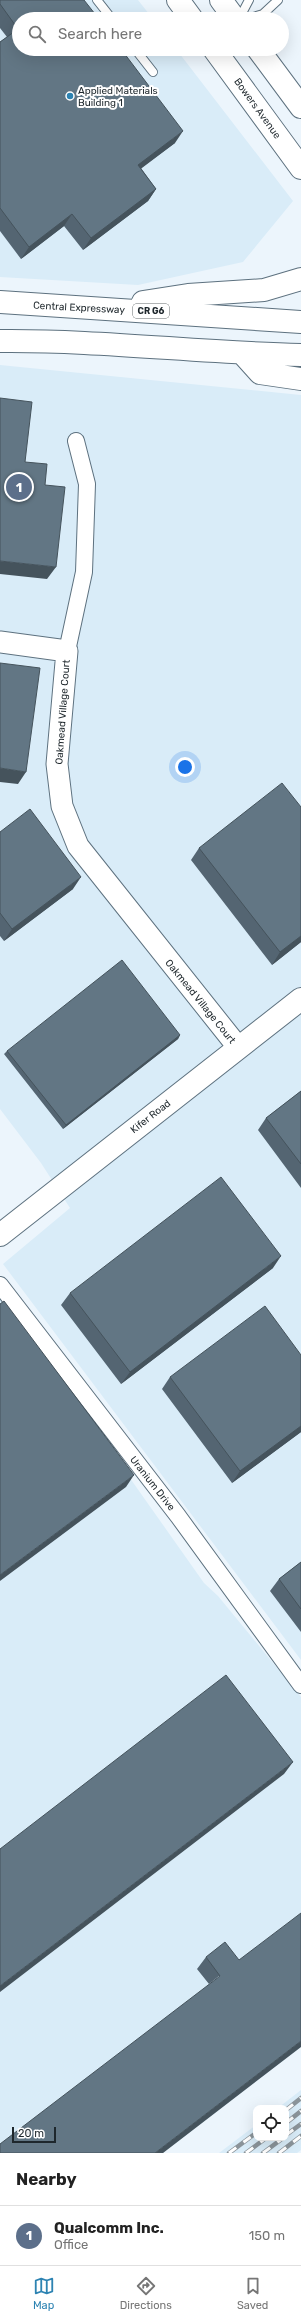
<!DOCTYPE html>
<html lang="en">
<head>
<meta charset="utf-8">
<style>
	body { margin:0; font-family:Rubik,sans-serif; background:#f2f2f2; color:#222 }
	.controls { position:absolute; right:12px; bottom:12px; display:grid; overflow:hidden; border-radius:8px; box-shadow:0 4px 16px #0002 }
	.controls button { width:36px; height:36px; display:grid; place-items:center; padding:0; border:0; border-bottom:1px solid #e0e0e0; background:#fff; color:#222; font:20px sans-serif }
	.scale { position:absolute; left:12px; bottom:10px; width:44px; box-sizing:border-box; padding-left:4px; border:2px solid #1e272c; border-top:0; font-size:11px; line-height:14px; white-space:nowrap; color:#1e272c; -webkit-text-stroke:3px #fff; paint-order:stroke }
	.you { position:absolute; left:185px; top:767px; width:14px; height:14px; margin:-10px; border:3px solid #fff; border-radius:50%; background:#1a73e8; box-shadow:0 0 0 6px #1a73e833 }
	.badge { display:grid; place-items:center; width:26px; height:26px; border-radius:50%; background:#2d83b2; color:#fff; font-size:13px; font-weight:700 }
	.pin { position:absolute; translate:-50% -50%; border:2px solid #fff; box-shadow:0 1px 4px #0006 }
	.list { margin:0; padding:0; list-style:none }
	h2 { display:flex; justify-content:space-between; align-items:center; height:52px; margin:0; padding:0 16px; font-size:17px }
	h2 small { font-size:13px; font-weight:400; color:#767676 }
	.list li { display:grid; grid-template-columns:26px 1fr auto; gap:12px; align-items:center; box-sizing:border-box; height:60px; padding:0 16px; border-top:1px solid #e0e0e0 }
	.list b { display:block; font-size:15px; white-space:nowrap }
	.list p { margin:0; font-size:13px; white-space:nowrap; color:#767676 }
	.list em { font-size:13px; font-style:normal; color:#767676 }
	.icon { flex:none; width:22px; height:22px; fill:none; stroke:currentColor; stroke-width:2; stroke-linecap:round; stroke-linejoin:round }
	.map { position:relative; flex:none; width:301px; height:2153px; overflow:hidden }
	.search { position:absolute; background:#fff; box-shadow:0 4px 16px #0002; left:12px; right:12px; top:12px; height:44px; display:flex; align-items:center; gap:10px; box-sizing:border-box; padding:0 14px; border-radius:22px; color:#767676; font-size:15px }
	.sheet { height:112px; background:#fff }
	nav { display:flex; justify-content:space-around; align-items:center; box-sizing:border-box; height:56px; border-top:1px solid #e0e0e0; background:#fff; font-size:11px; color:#767676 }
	nav a { display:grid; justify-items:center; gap:2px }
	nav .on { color:#2d83b2 }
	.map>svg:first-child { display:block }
	.built { fill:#d9ecf8 }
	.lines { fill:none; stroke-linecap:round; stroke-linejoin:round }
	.service-casing { stroke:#5d717f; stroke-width:10 }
	.minor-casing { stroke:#5d717f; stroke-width:18 }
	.tertiary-casing { stroke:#5d717f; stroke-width:23 }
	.secondary-casing { stroke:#5d717f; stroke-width:24 }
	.primary-casing { stroke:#5d717f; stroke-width:24 }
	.trunk-casing { stroke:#5d717f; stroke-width:24 }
	.service { stroke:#fff; stroke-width:8 }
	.minor { stroke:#fff; stroke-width:16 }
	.tertiary { stroke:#fff; stroke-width:21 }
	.secondary { stroke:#fff; stroke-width:22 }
	.primary { stroke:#fff; stroke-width:22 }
	.trunk { stroke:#fff; stroke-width:22 }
	.rail-casing { stroke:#8b949a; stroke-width:4.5 }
	.rail { stroke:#fff; stroke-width:3; stroke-dasharray:9; stroke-linecap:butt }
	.wall { fill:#546572 }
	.shaded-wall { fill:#45535c }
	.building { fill:#627684; stroke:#45535c }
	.poi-dot { fill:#2d83b2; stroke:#fff; stroke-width:1.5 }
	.labels { text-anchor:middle; stroke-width:4; stroke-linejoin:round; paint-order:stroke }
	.shield { fill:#fff; stroke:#62686b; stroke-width:1 }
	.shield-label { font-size:9px; font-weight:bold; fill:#1e272c }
	.poi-label { font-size:10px; fill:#1e272c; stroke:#fff; text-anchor:start }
	.street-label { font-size:10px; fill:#1e272c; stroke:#fff }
</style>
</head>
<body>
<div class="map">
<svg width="301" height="2153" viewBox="0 0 301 2153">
	<rect width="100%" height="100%" fill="#ecf5fc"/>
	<path class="built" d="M0 0H138L153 19H19V49H176L293 201 243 262 138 285 0 277Z
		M0 365 301 395V1660L3 1264 70 1208 41 1163 0 1109Z
		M0 1294 204 1583 218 1596 301 1697V2047L163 2153H0Z
		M301 2090V2150L297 2153H219L256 2125V2138H286V2108H278Z"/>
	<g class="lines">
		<defs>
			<path id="service" d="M97 0 112 19
				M239 19 249 0
				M247 19 263 14 278 0
				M135 49 153 72"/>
			<path id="minor" d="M67 651 84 572 87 484 76 441
				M0 1285 178 1516 301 1685"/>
			<path id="tertiary" d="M0 642 67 651 57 764 62 806 78 846 238 1047"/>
			<path id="secondary" d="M0 1235 301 999"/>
			<path id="primary" d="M178 0 192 19
				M221 0 235 19
				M214 49 301 168
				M258 49 301 107"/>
			<path id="trunk" d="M0 302 301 322
				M143 302 188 295 264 290 301 279
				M0 341C101 340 200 353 301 355
				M242 353 260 373 301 379"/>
		</defs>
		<use href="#service" class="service-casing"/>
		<use href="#minor" class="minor-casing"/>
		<use href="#tertiary" class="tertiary-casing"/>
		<use href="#secondary" class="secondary-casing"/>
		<use href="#primary" class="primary-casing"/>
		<use href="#trunk" class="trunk-casing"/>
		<use href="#service" class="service"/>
		<use href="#minor" class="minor"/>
		<use href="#tertiary" class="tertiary"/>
		<use href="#secondary" class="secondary"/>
		<use href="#primary" class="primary"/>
		<use href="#trunk" class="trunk"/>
		<defs>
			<path id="rail" d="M286 2110 301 2098
				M286 2123 301 2111
				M286 2135 301 2124
				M229 2153 256 2133
				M246 2153 266 2138
				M263 2153 283 2138
				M279 2153 301 2136"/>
		</defs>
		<use href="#rail" class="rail-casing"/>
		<use href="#rail" class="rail"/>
	</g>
	<path class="wall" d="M0 0 175 143 141 168 156 189 148 201 83 250 64 226 21 259 0 231V42L7 37 0 28Z
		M301 807V942L272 965 191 860 199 848Z
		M0 832 73 889 4 941 0 936Z
		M180 1035 178 1039 63 1129 4 1054 7 1051Z
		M301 1091V1188L258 1130 266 1118Z
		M273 1268 121 1384 61 1305 70 1293Z
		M301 1355V1432L232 1483 162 1389 170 1377Z
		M301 1562V1632L270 1591 279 1579Z
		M206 1957 239 1960 209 1984 197 1969Z"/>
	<path class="shaded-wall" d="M183 131 175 143 130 177 138 165Z
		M156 189 148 201 83 250 91 238Z
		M72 214 64 226 21 259 29 247Z
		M0 561 56 567 47 579 0 574Z
		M0 768 26 772 18 784 0 782Z
		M81 877 73 889 4 941 12 929Z
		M301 936V942L272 965 280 952Z
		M180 1035 178 1039 63 1129 66 1125Z
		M281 1256 273 1268 121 1384 130 1372Z
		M301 1426V1432L232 1483 240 1471Z
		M134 1475 126 1487 0 1581V1575Z
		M293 1762 284 1774 0 1992V1986Z
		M301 2041V2047L163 2153H155Z"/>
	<path class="building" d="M0 0H84L99 19H19V49H121L183 131 138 165 156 189 91 238 72 214 29 247 0 208V42L18 29 0 4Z
		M0 398 32 402 25 462 47 464 45 485 65 487 56 567 0 561Z
		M0 663 40 668 26 772 0 768Z
		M282 783 301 807V936L280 952 199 848Z
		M30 809 81 877 12 929 0 913V832Z
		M122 960 180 1035 66 1125 7 1051Z
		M301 1091V1164L266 1118Z
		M221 1177 281 1256 130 1372 70 1293Z
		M4 1301 134 1475 0 1575V1304Z
		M265 1306 301 1355V1426L240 1471 170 1377Z
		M301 1562V1609L279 1579Z
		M226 1675 293 1762 0 1986V1849Z
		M301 1913V2041L155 2153H0V2144L220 1976 206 1957 225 1942 239 1960Z"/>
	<circle class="poi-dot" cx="70" cy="96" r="4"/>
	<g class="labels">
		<rect class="shield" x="133" y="304" width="36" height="14" rx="3"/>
		<g class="shield-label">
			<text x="151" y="314">CR G6</text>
		</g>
		<g class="poi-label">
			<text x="78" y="94">Applied Materials<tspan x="78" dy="12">Building 1</tspan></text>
		</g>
		<g class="street-label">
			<text transform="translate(258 108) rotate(54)" y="4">Bowers Avenue</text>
			<text transform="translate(79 307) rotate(3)" y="4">Central Expressway</text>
			<text transform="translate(62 712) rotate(-86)" y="4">Oakmead Village Court</text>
			<text transform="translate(201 1001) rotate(51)" y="4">Oakmead Village Court</text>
			<text transform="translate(150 1116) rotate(-38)" y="4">Kifer Road</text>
			<text transform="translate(153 1483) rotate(52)" y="4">Uranium Drive</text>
		</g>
	</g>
</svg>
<div class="controls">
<button><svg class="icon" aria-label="locate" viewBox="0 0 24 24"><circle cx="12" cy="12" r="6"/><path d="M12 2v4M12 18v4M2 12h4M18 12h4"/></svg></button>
</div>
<div class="scale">20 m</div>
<div class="you"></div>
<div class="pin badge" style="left:19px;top:487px;background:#5c6f8a">1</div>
<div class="search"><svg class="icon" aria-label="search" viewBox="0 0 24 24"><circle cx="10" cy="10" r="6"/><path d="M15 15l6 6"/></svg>Search here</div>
</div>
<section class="sheet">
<h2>Nearby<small></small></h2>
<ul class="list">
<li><span class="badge" style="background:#5c6f8a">1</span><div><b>Qualcomm Inc.</b><p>Office</p></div><em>150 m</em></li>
</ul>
</section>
<nav>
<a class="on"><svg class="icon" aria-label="map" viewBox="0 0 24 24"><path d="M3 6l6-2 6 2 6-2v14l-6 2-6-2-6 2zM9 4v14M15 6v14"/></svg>Map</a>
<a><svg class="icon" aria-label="directions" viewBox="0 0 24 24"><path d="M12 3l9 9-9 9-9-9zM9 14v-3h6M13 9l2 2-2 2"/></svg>Directions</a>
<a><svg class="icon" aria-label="saved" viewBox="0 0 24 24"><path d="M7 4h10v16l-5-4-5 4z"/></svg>Saved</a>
</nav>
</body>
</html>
